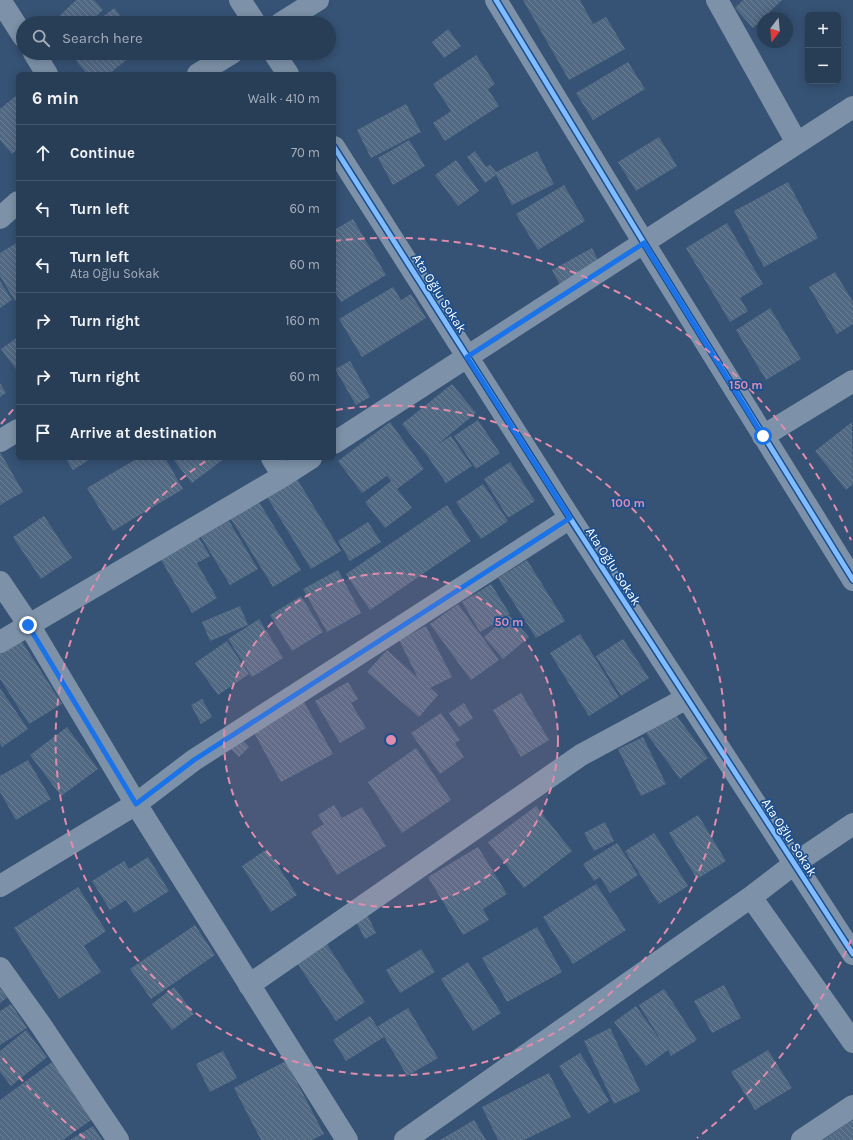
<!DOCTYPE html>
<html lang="en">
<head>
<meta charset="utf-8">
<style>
	body { margin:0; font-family:Karla,sans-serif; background:#30455d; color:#f1f3f6 }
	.controls { position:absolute; right:12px; top:12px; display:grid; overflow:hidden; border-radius:6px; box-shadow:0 2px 10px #0003 }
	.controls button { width:36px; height:36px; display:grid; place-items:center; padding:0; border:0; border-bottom:1px solid #44576d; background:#283e57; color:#f1f3f6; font:20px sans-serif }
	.compass { position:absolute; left:757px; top:12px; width:36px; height:36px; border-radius:50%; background:#283e57; box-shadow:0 2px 10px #0003; rotate:196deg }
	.stop { position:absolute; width:12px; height:12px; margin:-9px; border:3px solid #1a73e8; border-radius:50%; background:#fff }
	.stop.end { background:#1a73e8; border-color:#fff; box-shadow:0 1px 4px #0008 }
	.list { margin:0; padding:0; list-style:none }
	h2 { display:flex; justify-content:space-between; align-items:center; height:52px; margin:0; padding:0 16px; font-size:17px }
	h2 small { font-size:13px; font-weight:400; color:#a5aeba }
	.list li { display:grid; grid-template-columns:26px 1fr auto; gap:12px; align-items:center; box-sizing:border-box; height:56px; padding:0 16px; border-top:1px solid #44576d }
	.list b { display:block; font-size:15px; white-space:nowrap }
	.list p { margin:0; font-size:13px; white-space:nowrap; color:#a5aeba }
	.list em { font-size:13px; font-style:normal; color:#a5aeba }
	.icon { flex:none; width:22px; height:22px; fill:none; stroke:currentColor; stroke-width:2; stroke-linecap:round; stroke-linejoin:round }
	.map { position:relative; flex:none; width:853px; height:1140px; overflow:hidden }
	.search { position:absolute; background:#283e57; box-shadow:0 2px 10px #0003; left:16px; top:16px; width:320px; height:44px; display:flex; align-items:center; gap:10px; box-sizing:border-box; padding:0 14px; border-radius:22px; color:#a5aeba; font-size:15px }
	.panel { position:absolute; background:#283e57; box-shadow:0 2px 10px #0003; left:16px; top:72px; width:320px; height:388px; border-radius:6px }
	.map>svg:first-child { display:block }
	.building { fill:url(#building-back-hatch) }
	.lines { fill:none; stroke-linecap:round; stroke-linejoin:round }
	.minor { stroke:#7d92a8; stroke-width:22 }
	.cycleway-casing { stroke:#1b4f8f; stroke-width:8 }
	.cycleway { stroke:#80bcff; stroke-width:5 }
	.route { stroke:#1a73e8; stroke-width:5 }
	.ring { fill:none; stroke:#e08cad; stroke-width:2; stroke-dasharray:7 5 }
	.labels { text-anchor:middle; stroke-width:3.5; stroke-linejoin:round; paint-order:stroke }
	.street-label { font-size:13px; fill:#fff; stroke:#1b4f8f }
	.centre { fill:#e08cad; stroke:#1b4f8f; stroke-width:2 }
	.ring-label { font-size:12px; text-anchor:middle; font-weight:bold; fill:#e08cad; stroke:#1b4f8f; stroke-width:3.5; stroke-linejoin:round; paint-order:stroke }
</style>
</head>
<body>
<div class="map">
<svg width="853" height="1140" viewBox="0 0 853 1140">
	<defs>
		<pattern id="building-back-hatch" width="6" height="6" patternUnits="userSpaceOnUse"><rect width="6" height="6" fill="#526984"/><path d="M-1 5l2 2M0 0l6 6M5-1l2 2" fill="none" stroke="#6c8096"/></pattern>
	</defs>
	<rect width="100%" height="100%" fill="#365274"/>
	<path class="building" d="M76 0H94L103 10 89 23H52Z
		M523 0H580L593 24 606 17 625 49 569 80Z
		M743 0H782L753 28 735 8Z
		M114 8 127 23H95Z
		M448 29 461 46 444 58 432 42Z
		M70 53H135L109 74H87Z
		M476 55 495 84 488 89 499 106 445 141 433 123 451 111 433 84Z
		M628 62 645 89 593 120 576 93Z
		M18 94V149L12 154 0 140V109Z
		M406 104 421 132 371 158 357 130Z
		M659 137 677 166 636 191 618 162Z
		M409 140 425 166 393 185 378 158Z
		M475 151 486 167 490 165 496 172 537 151 554 184 512 205 496 175 485 183 467 157Z
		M456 160 479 191 458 206 435 175Z
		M788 182 818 238 764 267 734 211Z
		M564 185 585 221 538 250 516 214Z
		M353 219 386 275 341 302 334 290V230Z
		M727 223 763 284 740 298 748 311 730 322 686 248Z
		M18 242V299L15 301 0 276V253Z
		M592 248 600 264 560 285 552 270Z
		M835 272 853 302V324L837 334 809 287Z
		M0 281 12 300 0 308Z
		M393 287 401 300 411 294 426 318 362 357 339 319Z
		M770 308 801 359 766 380 736 330Z
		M18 337V372L1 349Z
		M350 361 370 397 356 405 335 369Z
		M0 383 6 393 0 397Z
		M452 384 476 413 438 444 451 436 472 466 446 483 426 454 402 424Z
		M478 420 500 453 476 469 454 436Z
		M390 422 424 469 397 489 412 508 385 528 365 502 391 481 387 476 362 493 338 461Z
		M852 422 853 484 846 490 815 451Z
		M0 452 23 492 0 505Z
		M65 458H92L73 470Z
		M138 458H165L183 489 113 531 87 488Z
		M172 458H225L192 483Z
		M510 462 535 501 508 518 484 479Z
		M297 479 341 551 311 569 267 497Z
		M483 484 508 521 481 539 456 502Z
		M259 502 301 570 273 587 231 519Z
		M447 505 471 541 370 610 346 574Z
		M44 516 72 558 41 579 13 537Z
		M229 521 258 569 230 585 201 537Z
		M368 522 381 542 350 561 338 541Z
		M199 538 210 556 197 563 217 598 192 613 161 560Z
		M527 560 565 621 536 638 498 578Z
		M338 570 361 613 327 632 303 589Z
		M491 584 510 614 480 632 462 602Z
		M301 596 323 632 292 651 270 615Z
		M458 604 499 660 471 680 430 624Z
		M240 606 248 625 210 641 202 622Z
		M509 615 529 637 503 659 484 637Z
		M259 619 283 658 252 677 228 639Z
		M426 626 452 677 430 688 438 695 419 717 367 672 387 650 418 678 399 640Z
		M580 634 619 697 589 716 550 653Z
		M623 639 649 678 621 696 596 656Z
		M21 640 62 704 29 724 0 679V653Z
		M227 641 249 674 218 695 195 663Z
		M348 682 358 699 351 703 366 728 340 743 315 701Z
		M0 688 28 729 2 747 0 743Z
		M521 693 549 740 521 757 493 710Z
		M202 699 212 717 201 724 191 705Z
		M303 700 333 754 281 782 252 729Z
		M464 703 473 718 459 727 449 713Z
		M674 712 708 758 680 779 646 733Z
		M441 713 460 740 455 743 464 757 440 774 411 733Z
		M67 727 98 769 61 796 30 755Z
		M237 735 249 747 239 757 227 745Z
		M643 737 666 784 641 796 618 749Z
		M416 748 451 800 402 833 368 782Z
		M28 760 51 799 16 820 0 792V776Z
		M334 805 342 818 362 807 386 846 337 875 311 832 324 824 318 815Z
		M536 806 572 851 524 888 488 842Z
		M698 815 726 861 697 879 669 833Z
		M605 822 614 841 594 851 584 833Z
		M654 833 688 886 659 904 625 851Z
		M617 843 638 875 610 893 600 877 594 881 583 864Z
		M478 847 507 894 483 909 489 920 463 935 428 877Z
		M267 849 297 895 271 912 242 866Z
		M148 857 169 891 134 913 126 900 110 910 92 881 124 861 129 869Z
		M596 884 626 930 573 964 543 917Z
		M78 887 106 931 84 946 101 972 59 999 14 928Z
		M367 914 376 933 365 939 355 920Z
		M195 925 215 955 151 999 130 969Z
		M537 927 562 972 507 1002 482 958Z
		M324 940 365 1002 336 1021 295 960Z
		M421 949 435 972 400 993 386 970Z
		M468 962 501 1013 473 1031 441 979Z
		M724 985 741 1018 712 1033 694 1001Z
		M174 987 194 1014 172 1030 152 1004Z
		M0 988 7 998 0 1003Z
		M664 989 697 1040 671 1056 668 1050 646 1066 614 1022 636 1006 663 1044 639 1005Z
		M11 1004 27 1028 0 1045V1011Z
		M408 1008 438 1058 407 1076 378 1026Z
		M370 1016 384 1037 346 1061 333 1040Z
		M610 1028 640 1091 614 1104 584 1041Z
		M26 1030 47 1057 11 1086 0 1072V1051Z
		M768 1050 792 1088 755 1110 731 1072Z
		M223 1051 237 1078 210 1092 196 1064Z
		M580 1053 609 1101 588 1114 559 1066Z
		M286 1061 324 1134 312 1140H261L234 1088Z
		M52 1062 94 1118 63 1140H0V1100Z
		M549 1073 571 1117 524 1140H498L482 1107Z
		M853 1119V1140H815L821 1136 823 1140Z
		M474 1120 486 1140H440Z
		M93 1126 102 1140H70Z"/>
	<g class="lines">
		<path class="minor" d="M0 0 23 36
			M240 0 255 23
			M496 0 644 243 853 580
			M717 0 797 143
			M281 23 318 0
			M34 53 47 74
			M274 53 288 74
			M198 74 232 53
			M334 147 570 518 853 954
			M0 218 18 202
			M763 436 853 381
			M0 441 18 430
			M334 443 853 107
			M272 458 283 476
			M0 582 29 625 136 804 347 1140
			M0 642 283 476 311 458
			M0 886 136 804 194 760 570 518
			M751 897 853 1042
			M0 968 40 1024 118 1140
			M249 985 581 755 687 698
			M405 1140 751 897 794 864 853 824
			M802 1140 853 1106"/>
		<defs>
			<path id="cycleway" d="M496 0 644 243 853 580
				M334 147 570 518 853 954"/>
		</defs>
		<use href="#cycleway" class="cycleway-casing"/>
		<use href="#cycleway" class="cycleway"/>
	</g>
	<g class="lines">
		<path class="route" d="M28 625 136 804 194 760 570 518 467 357 644 243 763 436"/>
	</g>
	<circle cx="391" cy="740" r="167" fill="#e08cad" fill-opacity=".12"/>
	<g class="ring">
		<circle cx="391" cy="740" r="167"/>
		<path d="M336 410A335 335 0 1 1 209 459"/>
		<path d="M851 940A502 502 0 0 1 697 1138M85 1138A502 502 0 0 1 1 1056M1 424A502 502 0 0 1 18 404M334 241A502 502 0 0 1 851 540"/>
	</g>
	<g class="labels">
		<g class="street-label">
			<text transform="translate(440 293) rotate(58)" y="5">Ata Oğlu Sokak</text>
			<text transform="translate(614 566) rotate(57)" y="5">Ata Oğlu Sokak</text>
			<text transform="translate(790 837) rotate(57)" y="5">Ata Oğlu Sokak</text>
		</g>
	</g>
	<circle cx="391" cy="740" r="6" class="centre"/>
	<g class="ring-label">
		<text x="746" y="389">150 m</text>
		<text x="628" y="507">100 m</text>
		<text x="509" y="626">50 m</text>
	</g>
</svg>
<div class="controls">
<button>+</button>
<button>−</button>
</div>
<svg class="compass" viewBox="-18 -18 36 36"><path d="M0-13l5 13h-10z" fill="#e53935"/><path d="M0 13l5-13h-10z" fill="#a5aeba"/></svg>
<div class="stop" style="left:763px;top:436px"></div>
<div class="stop end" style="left:28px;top:625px"></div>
<div class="search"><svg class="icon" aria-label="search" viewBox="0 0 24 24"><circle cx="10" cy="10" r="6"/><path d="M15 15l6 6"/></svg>Search here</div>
<section class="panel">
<h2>6 min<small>Walk · 410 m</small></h2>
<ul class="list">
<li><svg class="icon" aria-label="ahead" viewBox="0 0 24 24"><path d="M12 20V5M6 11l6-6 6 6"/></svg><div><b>Continue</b></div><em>70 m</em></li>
<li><svg class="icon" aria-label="left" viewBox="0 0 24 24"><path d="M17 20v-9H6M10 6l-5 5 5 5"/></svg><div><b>Turn left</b></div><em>60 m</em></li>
<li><svg class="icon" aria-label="left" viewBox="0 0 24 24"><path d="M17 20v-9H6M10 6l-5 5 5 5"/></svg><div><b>Turn left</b><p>Ata Oğlu Sokak</p></div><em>60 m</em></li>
<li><svg class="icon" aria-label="right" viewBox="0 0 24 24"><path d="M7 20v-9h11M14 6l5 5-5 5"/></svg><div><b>Turn right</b></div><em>160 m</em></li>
<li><svg class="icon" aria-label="right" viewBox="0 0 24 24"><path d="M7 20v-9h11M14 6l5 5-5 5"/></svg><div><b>Turn right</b></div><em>60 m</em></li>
<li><svg class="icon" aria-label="arrive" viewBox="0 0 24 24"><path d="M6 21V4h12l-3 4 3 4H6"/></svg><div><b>Arrive at destination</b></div></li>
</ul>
</section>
</div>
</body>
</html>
